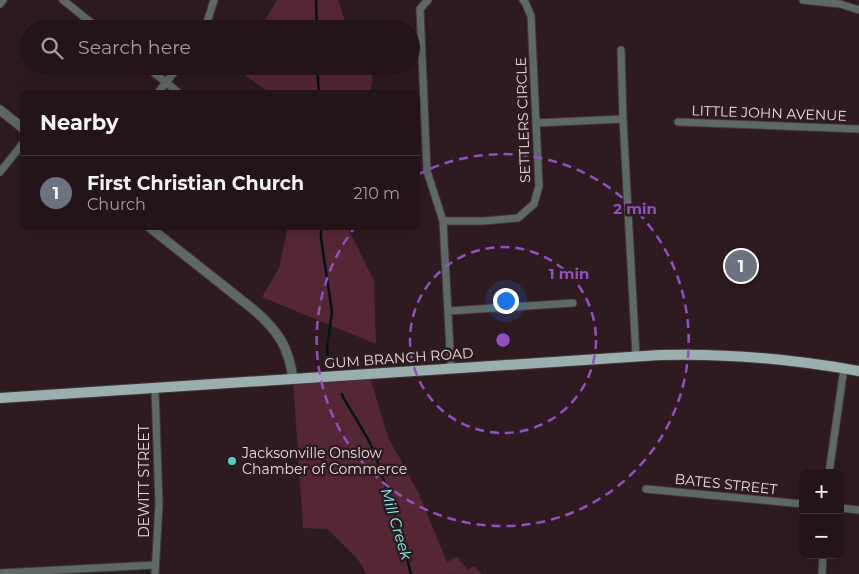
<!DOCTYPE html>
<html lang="en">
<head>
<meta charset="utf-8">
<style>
	body { margin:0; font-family:Montserrat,sans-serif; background:#2a1d21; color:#f1f3f6 }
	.controls { position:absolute; right:15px; bottom:15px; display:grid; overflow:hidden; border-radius:10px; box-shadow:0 5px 20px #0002 }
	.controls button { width:45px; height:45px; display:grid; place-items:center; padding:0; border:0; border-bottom:1px solid #3f3337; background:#221418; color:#f1f3f6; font:25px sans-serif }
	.you { position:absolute; left:505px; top:300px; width:18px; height:18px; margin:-12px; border:4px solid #fff; border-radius:50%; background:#1a73e8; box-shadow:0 0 0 8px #1a73e833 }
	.badge { display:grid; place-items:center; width:32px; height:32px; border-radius:50%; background:#b45309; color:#fff; font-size:16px; font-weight:700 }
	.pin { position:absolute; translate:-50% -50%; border:2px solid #fff; box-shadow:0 1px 5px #0006 }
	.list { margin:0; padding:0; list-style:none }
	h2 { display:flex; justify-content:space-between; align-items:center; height:65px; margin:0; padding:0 20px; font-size:21px }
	h2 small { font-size:16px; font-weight:400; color:#a29ea2 }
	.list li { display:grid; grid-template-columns:32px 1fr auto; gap:15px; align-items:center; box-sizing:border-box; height:75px; padding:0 20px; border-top:1px solid #3f3337 }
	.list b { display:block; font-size:19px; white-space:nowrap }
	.list p { margin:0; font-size:16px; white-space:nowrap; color:#a29ea2 }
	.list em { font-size:16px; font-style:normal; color:#a29ea2 }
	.icon { flex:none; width:28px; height:28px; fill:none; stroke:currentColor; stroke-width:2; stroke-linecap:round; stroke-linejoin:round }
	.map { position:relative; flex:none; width:859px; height:574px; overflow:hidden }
	.search { position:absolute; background:#221418; box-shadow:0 5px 20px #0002; left:20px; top:20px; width:400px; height:55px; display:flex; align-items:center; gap:12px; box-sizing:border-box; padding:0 18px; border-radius:28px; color:#a29ea2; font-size:19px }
	.panel { position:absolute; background:#221418; box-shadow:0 5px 20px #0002; left:20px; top:90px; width:400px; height:140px; border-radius:10px }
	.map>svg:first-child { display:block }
	.green { fill:#552734 }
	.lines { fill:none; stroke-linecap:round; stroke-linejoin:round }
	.stream { stroke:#001715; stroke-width:2.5 }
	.minor-casing { stroke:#48363a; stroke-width:9 }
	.tertiary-casing { stroke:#48363a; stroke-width:11 }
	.primary-casing { stroke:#48363a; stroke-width:12 }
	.minor { stroke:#5d6967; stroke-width:7 }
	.tertiary { stroke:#5d6967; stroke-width:9 }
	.primary { stroke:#99b0ae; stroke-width:10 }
	.ring { fill:none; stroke:#914fc5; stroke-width:2.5; stroke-dasharray:9 6 }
	.poi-dot { fill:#55cec4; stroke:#2e1b20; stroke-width:2 }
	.labels { text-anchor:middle; stroke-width:5; stroke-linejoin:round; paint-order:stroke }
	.street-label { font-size:14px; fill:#e8dadd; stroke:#2e1b20 }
	.poi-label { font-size:14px; fill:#e8dadd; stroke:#2e1b20; text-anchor:start }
	.water-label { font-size:15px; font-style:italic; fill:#73fcf1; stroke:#2e1b20 }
	.centre { fill:#914fc5; stroke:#2e1b20; stroke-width:2.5 }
	.ring-label { font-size:15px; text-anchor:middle; font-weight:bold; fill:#914fc5; stroke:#2e1b20; stroke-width:5; stroke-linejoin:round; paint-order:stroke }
</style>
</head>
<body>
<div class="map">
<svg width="859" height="574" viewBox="0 0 859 574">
	<rect width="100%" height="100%" fill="#2e1b20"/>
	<path class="green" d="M277 0H338L348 29H260Z
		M231 66H374L370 94H272Z
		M288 226H347L374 281 376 344 262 297 279 268Z
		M369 374 388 437 418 492 447 562 457 557 468 570 474 566 482 574H452L451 572V574H367L357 558 327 529 303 528 293 379Z"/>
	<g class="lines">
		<path class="stream" d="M316 0 317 29
			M317 66 319 94
			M321 226V238L332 312 327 347 328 358
			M342 394 343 397 368 439 376 457 394 511 411 574"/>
		<defs>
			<path id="minor" d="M63 0 99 29
				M428 0 420 9 427 171 443 221 451 368
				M803 0 840 4 859 10
				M0 4 3 0
				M205 29 214 0
				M621 50 623 119 636 356
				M146 66 180 94
				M157 94 179 66
				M678 122 859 129
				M536 123 623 119
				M0 172 24 142
				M443 221H483L518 218 534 204 539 186 531 16 525 2 523 0
				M448 311 573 303
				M829 473 844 368
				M646 489 803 504
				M840 508 859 510
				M0 573 155 565
				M155 574 159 504 155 389
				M822 574 823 555"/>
			<path id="tertiary" d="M0 110 24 129
				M148 226 254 310C278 331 289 347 293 379"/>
			<path id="primary" d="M0 398 660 355C728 353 792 359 859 371"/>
		</defs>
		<use href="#minor" class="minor-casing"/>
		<use href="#tertiary" class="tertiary-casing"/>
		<use href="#primary" class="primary-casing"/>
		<use href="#minor" class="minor"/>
		<use href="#tertiary" class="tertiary"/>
		<use href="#primary" class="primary"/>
	</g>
	<g class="ring">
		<circle cx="503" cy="340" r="93"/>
		<path d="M417 175A186 186 0 1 1 355 227"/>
	</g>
	<circle class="poi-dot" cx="232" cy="461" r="5"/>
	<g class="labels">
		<g class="street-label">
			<text transform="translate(769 113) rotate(2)" y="5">LITTLE JOHN AVENUE</text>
			<text transform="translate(523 120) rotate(-92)" y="5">SETTLERS CIRCLE</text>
			<text transform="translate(399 358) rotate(-4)" y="5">GUM BRANCH ROAD</text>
			<text transform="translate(144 481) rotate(-90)" y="5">DEWITT STREET</text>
			<text transform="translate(726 484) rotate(6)" y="5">BATES STREET</text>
		</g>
		<g class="poi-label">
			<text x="242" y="458">Jacksonville Onslow<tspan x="242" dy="16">Chamber of Commerce</tspan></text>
		</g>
		<g class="water-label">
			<text transform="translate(396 524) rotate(73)" y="5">Mill Creek</text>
		</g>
	</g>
	<circle cx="503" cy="340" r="8" class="centre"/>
	<g class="ring-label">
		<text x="635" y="214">2 min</text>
		<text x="569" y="279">1 min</text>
	</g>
</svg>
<div class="controls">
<button>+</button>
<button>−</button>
</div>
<div class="you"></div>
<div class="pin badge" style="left:741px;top:266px;background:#6b7280">1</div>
<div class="search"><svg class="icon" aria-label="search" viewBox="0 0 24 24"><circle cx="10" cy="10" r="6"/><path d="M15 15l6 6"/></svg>Search here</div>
<section class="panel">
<h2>Nearby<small></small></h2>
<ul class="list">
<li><span class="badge" style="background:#6b7280">1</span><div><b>First Christian Church</b><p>Church</p></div><em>210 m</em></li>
</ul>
</section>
</div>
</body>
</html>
